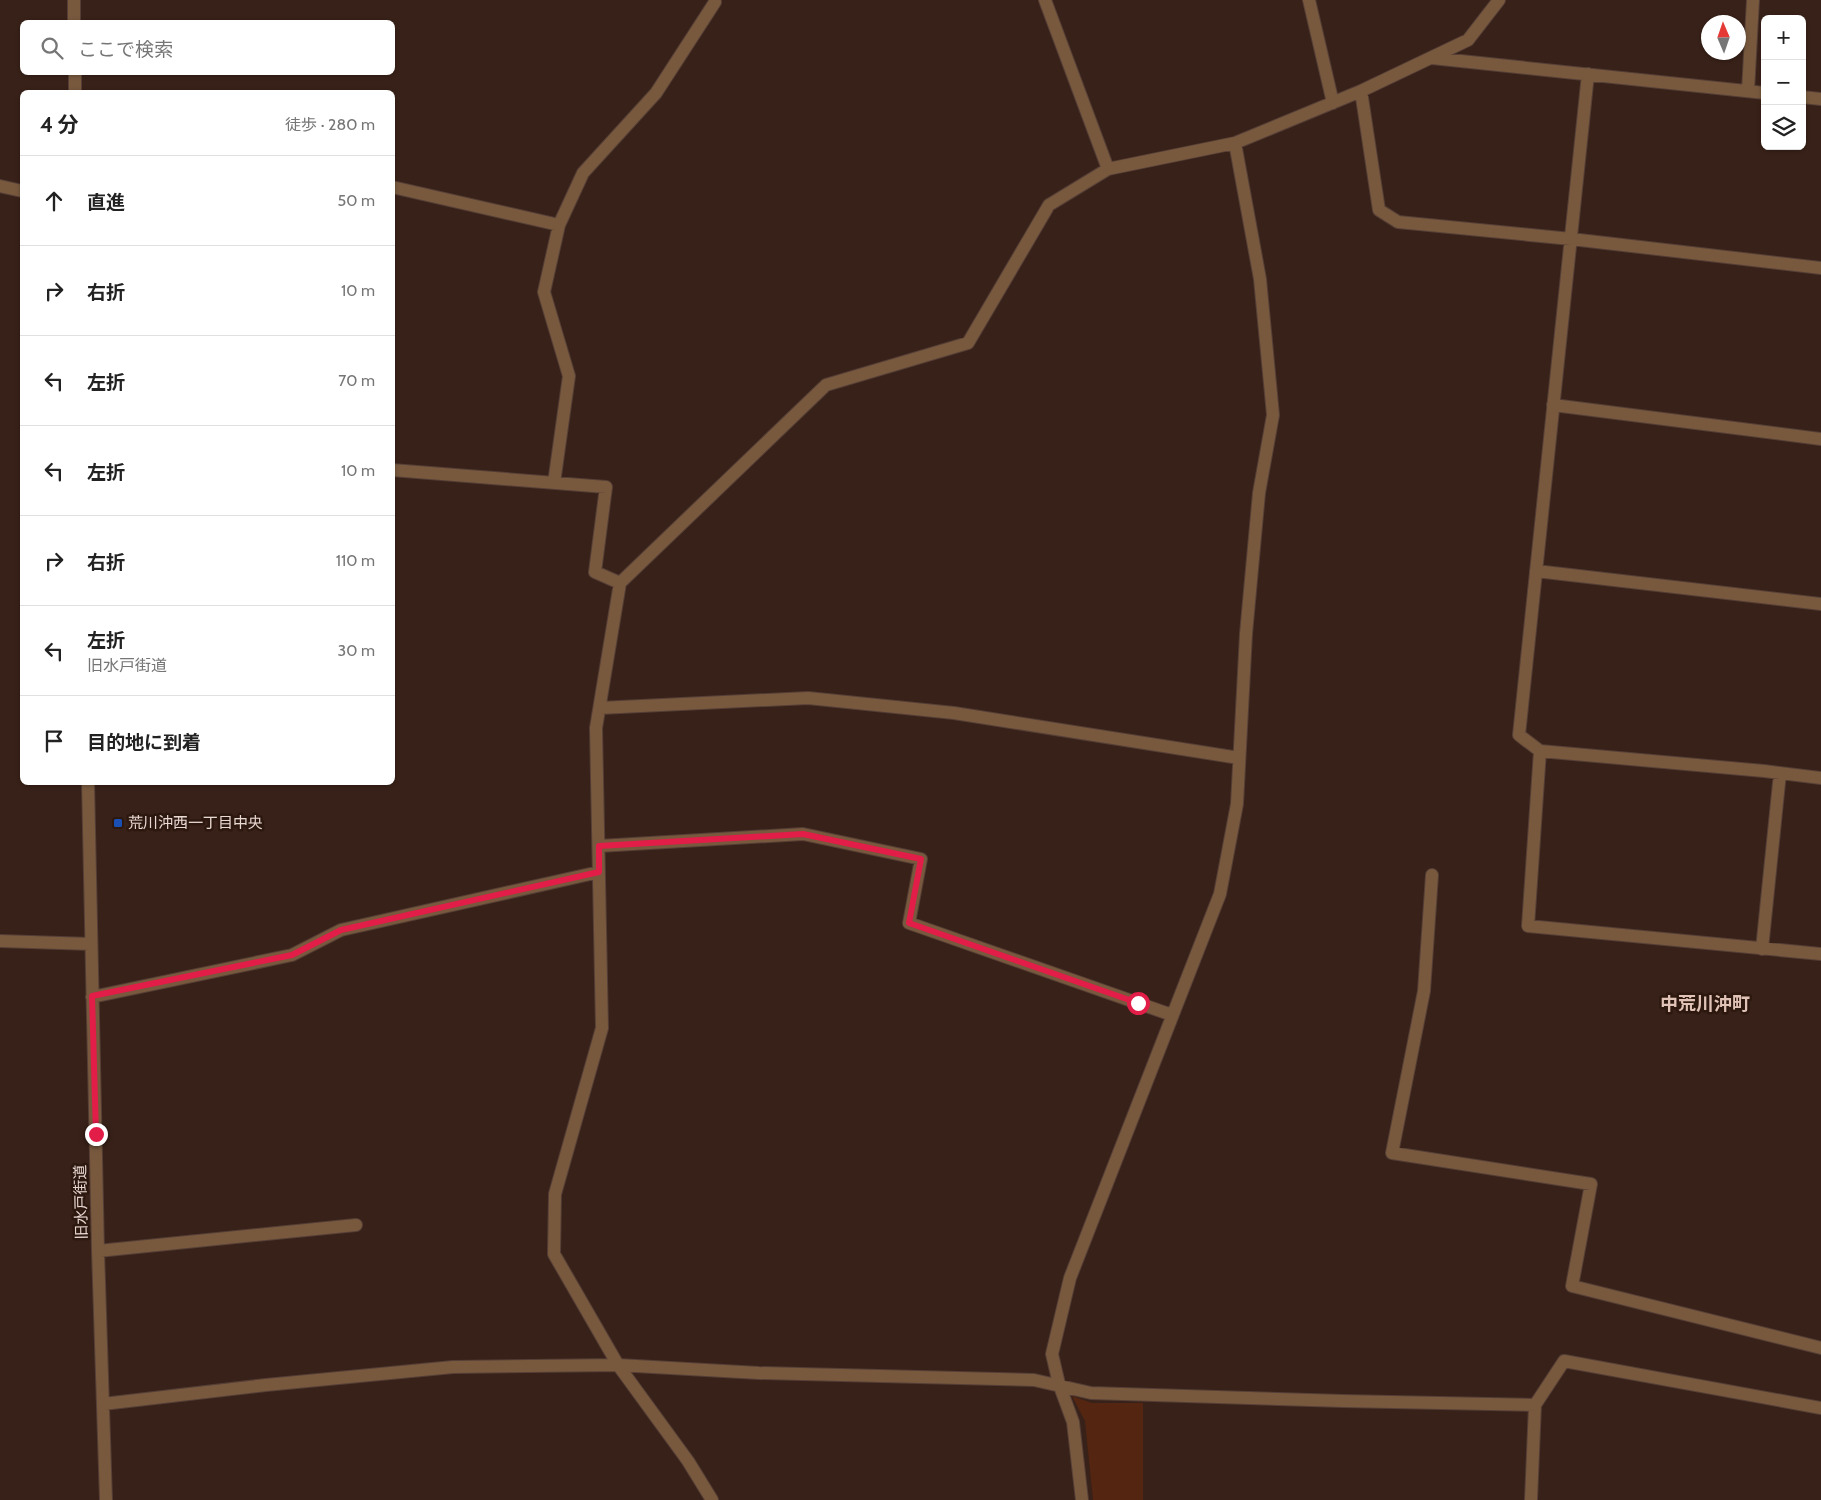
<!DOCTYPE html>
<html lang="ja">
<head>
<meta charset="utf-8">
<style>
	body { margin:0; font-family:Cabin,"Noto Sans JP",sans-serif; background:#f6f6f6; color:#222 }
	.controls { position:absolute; right:15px; top:15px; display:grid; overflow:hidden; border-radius:8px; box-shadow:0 1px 4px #0004 }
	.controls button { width:45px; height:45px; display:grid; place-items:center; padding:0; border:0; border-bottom:1px solid #e0e0e0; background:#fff; color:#222; font:25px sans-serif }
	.compass { position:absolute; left:1701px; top:15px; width:45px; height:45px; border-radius:50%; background:#fff; box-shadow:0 1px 4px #0004; rotate:358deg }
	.stop { position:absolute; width:15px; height:15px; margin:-11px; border:4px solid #e11d48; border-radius:50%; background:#fff }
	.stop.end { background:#e11d48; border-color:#fff; box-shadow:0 1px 5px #0008 }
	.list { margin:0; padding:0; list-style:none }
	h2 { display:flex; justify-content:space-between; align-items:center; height:65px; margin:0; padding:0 20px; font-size:21px }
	h2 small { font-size:16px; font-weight:400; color:#767676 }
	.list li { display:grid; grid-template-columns:32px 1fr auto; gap:15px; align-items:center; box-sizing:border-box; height:90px; padding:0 20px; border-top:1px solid #e0e0e0 }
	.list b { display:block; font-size:19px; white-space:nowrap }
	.list p { margin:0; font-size:16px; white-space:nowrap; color:#767676 }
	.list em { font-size:16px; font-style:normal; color:#767676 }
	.icon { flex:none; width:28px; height:28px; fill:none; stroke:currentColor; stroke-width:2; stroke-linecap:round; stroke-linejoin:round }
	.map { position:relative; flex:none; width:1821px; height:1500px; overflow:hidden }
	.search { position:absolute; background:#fff; box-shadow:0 1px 4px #0004; left:20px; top:20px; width:375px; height:55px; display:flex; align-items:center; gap:12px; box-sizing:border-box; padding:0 18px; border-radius:8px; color:#767676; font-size:19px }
	.panel { position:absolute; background:#fff; box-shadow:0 1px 4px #0004; left:20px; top:90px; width:375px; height:695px; border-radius:8px }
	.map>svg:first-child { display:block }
	.green { fill:#542510 }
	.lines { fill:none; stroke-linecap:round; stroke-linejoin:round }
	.minor-casing { stroke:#543e36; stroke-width:14 }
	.minor { stroke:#78593e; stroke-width:12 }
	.route { stroke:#e11d48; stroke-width:6 }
	.transit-dot { fill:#1a4fb4; stroke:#2d180f; stroke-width:2 }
	.labels { text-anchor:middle; stroke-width:5; stroke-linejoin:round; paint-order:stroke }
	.poi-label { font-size:15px; fill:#e9d9d3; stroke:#2d180f; text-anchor:start }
	.street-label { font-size:15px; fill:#e9d9d3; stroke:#2d180f }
	.quarter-label { font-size:18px; font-weight:bold; fill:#e1c2b6; stroke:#2d180f }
</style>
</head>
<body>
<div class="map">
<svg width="1821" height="1500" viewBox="0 0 1821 1500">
	<rect width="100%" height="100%" fill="#382118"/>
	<path class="green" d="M1072 1396 1092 1403H1143V1500H1093L1085 1421Z"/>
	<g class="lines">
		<defs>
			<path id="minor" d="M74 0V22
				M1045 0 1108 169
				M1309 0 1333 103
				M1432 58 1765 93
				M75 72V92
				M1588 74 1519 735 1540 751 1764 771 1821 778
				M1361 91 1379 210 1398 222 1571 239 1821 268
				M1748 91 1753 0
				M1802 97 1821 99
				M0 186 22 191
				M392 187 559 225
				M1553 405 1821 439
				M392 470 606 487 595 572 620 583
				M554 483 569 376 544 292 559 225 583 173 656 93 715 2
				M1536 571 1821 604
				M600 708 808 698 954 713 1239 758
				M1540 751 1528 926 1821 954
				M88 782 98 1251 106 1500
				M599 846 803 834 921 859 909 923 1172 1015
				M1432 875 1424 991 1392 1153 1591 1184 1572 1286 1821 1348
				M0 941 91 944
				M1762 949 1780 773
				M92 997 292 955 341 930 599 872
				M98 1251 356 1225
				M103 1404 266 1385 453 1367 618 1365 759 1373 1034 1380 1091 1393 1343 1401 1535 1405
				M712 1500 688 1461 618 1365 554 1254 555 1194 602 1028 596 728 620 583 826 385 968 343 1049 205 1108 169 1235 143 1361 91 1468 40 1499 0
				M1082 1500 1073 1422 1059 1384 1052 1354 1070 1278 1220 894 1237 804 1246 634 1259 493 1273 415 1260 279 1235 143
				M1531 1500 1535 1405 1564 1361 1821 1408"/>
		</defs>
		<use href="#minor" class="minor-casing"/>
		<use href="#minor" class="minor"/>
	</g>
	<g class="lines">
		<path class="route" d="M96 1134 92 996 292 955 341 930 599 872V846L803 834 921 859 909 923 1138 1003"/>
	</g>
	<rect class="transit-dot" x="113" y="818" width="10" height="10" rx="2.5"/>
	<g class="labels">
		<g class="poi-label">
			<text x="128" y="828">荒川沖西一丁目中央</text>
		</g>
		<g class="street-label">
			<text transform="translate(81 1202) rotate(-91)" y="5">旧水戸街道</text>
		</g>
		<g class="quarter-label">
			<text x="1705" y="1010">中荒川沖町</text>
		</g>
	</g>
</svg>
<div class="controls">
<button>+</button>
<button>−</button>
<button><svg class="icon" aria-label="layers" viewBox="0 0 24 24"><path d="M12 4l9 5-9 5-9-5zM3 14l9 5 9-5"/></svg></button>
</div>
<svg class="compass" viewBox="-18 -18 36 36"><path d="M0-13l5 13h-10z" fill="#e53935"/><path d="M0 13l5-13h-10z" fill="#767676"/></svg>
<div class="stop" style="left:1138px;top:1003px"></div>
<div class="stop end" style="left:96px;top:1134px"></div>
<div class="search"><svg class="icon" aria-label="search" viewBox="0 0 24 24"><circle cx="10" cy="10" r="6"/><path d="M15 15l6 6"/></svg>ここで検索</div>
<section class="panel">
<h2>4 分<small>徒歩 · 280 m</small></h2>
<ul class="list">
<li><svg class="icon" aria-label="ahead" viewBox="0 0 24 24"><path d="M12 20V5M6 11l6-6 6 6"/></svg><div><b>直進</b></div><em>50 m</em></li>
<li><svg class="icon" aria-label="right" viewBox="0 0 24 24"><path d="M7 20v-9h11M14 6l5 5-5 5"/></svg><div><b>右折</b></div><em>10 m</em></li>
<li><svg class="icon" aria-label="left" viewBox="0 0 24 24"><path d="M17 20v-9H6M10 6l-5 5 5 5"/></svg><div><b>左折</b></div><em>70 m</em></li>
<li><svg class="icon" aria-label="left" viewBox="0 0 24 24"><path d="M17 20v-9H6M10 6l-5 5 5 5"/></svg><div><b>左折</b></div><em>10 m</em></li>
<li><svg class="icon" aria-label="right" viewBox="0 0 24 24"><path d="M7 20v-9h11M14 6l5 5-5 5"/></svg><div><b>右折</b></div><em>110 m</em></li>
<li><svg class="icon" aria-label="left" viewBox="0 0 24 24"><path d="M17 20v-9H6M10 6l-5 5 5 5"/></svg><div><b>左折</b><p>旧水戸街道</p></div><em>30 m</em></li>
<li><svg class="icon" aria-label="arrive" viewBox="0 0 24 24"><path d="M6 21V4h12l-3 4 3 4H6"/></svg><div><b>目的地に到着</b></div></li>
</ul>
</section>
</div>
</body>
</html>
